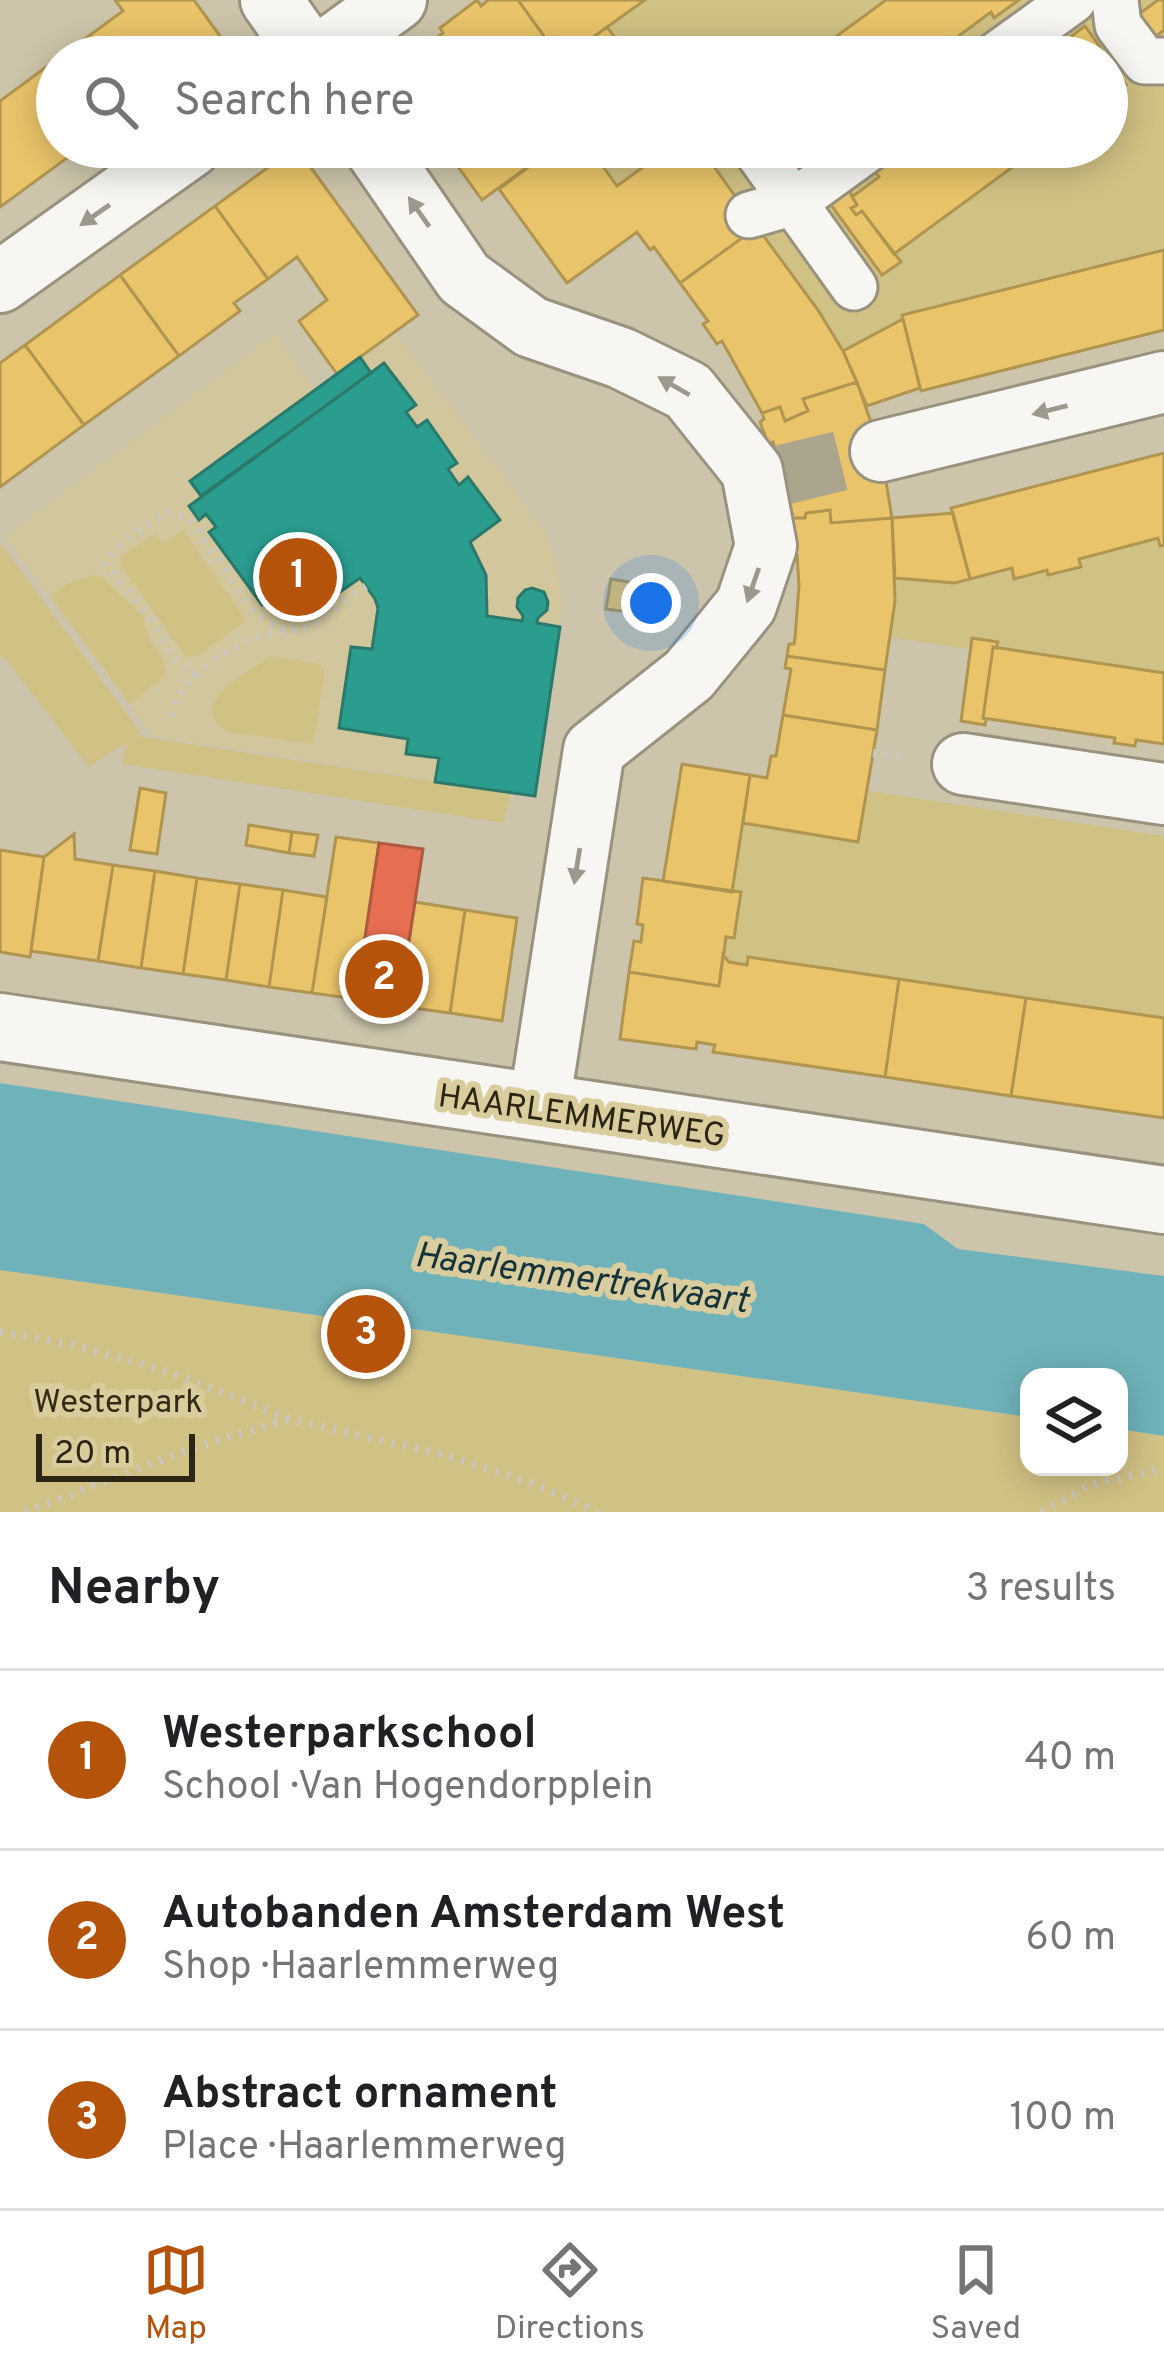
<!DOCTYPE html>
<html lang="en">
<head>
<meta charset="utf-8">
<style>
	body { margin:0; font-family:Overpass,sans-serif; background:#f6f6f6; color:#202124 }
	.controls { position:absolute; right:36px; bottom:36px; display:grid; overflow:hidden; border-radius:24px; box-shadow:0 6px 30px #0003 }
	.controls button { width:108px; height:108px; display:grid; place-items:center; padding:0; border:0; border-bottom:3px solid #e0e0e0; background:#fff; color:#202124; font:60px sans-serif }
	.scale { position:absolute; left:36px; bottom:30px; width:159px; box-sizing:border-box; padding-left:12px; border:6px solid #2b2613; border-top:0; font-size:33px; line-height:42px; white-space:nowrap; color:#2b2613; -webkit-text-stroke:9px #d9cd9e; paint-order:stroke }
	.you { position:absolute; left:651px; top:603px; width:42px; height:42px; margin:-30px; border:9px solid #fff; border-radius:50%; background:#1a73e8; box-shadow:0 0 0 18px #1a73e833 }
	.badge { display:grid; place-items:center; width:78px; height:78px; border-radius:50%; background:#b45309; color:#fff; font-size:39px; font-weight:700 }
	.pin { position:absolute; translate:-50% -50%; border:6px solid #fff; box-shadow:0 3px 12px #0006 }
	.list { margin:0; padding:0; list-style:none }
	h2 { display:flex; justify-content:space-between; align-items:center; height:156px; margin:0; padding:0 48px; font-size:51px }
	h2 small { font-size:39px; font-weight:400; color:#757577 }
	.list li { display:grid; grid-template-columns:78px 1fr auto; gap:36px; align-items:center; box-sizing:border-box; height:180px; padding:0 48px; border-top:3px solid #e0e0e0 }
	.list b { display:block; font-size:45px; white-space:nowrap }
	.list p { margin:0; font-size:39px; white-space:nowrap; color:#757577 }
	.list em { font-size:39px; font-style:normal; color:#757577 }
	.icon { flex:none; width:66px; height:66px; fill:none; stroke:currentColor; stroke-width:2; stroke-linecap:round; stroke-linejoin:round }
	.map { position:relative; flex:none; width:1164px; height:1512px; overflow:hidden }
	.search { position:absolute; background:#fff; box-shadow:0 6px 30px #0003; left:36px; right:36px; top:36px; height:132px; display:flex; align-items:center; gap:30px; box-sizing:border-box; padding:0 42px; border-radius:66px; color:#757577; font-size:45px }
	.sheet { height:696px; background:#fff }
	nav { display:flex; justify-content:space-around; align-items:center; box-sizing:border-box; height:168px; border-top:3px solid #e0e0e0; background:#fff; font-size:33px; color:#757577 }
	nav a { display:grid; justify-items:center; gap:6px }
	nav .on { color:#b45309 }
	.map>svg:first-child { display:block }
	.built { fill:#d1c69c }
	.green { fill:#d0c184 }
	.water { fill:#70b2ba }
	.homes { fill:#e9c46a; stroke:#b09550; stroke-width:3 }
	.shops { fill:#e76f51; stroke:#af593e; stroke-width:3 }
	.schools { fill:#2a9d8f; stroke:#2a796a; stroke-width:3 }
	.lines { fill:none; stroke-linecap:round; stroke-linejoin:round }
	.minor-tunnel { stroke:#aca58d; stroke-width:60; stroke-dasharray:60 30; stroke-linecap:butt }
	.pedestrian-casing { stroke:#98927e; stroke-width:51 }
	.minor-casing { stroke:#98927e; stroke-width:66 }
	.secondary-casing { stroke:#98927e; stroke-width:72 }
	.path { stroke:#c9c7bf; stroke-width:8; stroke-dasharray:3 9; stroke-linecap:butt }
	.pedestrian { stroke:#f7f6f2; stroke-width:45 }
	.minor { stroke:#f7f6f2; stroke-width:60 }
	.secondary { stroke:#f7f6f2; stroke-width:66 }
	.oneway { fill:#9b988e }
	.labels { text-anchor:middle; stroke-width:12; stroke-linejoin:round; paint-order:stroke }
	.street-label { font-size:33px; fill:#2b2613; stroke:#d9cd9e }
	.park-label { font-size:33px; fill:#322c15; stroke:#d9cd9e }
	.water-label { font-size:36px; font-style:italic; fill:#15333a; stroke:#d9cd9e }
</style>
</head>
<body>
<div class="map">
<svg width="1164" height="1512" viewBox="0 0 1164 1512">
	<rect width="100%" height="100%" fill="#ccc5ab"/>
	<path class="built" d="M395 332 544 530 556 560 562 600 560 627 535 796 153 736 5 536 275 334 315 390Z"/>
	<path class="green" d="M571 0H1164V259L824 353 673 168 563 215 503 147H1107V57H488Z
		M1164 489V679L844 630 860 557Z
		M183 530 246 620 199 655 186 657 120 564 122 556 150 537 156 535 164 544Z
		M0 543 140 732 137 736 510 793 504 823 123 764 125 743 89 767 3 656 0 658Z
		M94 575 103 578 143 616 149 639 162 656 165 673 162 678 130 704 50 595 69 583Z
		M276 657 318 664 323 668 324 678 313 744 229 732C182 706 245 674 267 659Z
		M822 784 1164 836V1050L661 974 694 797 818 814Z
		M0 1270 1029 1417V1467H1119V1429L1164 1436V1512H0Z"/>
	<path class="water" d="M0 1083 924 1224 958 1249 1164 1276V1436L1119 1429V1377H1029V1417L0 1270Z"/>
	<path class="homes" d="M115 0H194L225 43 205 57H60L123 11Z
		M477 0 481 6 488 0H518L559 57H409L443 33 440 28Z
		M518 0H645L565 57H559Z
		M886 0H1019L994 18 991 12 952 41 956 46 941 57H808Z
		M1158 0H1164V30L1141 48 1124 25Z
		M1085 26 1107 57H1028L1051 40 1057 47Z
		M607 27 622 47 609 57H600L588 41Z
		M1107 57 1126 85 1107 99Z
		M57 59V147H82L0 207V101Z
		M296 147 418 315 337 374 299 321 327 300 297 257 268 279 215 206Z
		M444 147H555L482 200Z
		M555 147H589L617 186 671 147H700L757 227 680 283 654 247 650 250 637 232 567 283 499 189Z
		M905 147H994L1010 169 894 254 862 211 856 215 851 208 857 205 852 197 879 177 874 170Z
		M994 147H1041L1010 169Z
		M849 190 857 205 851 208 856 215 862 211 901 262 882 275 831 205Z
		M215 206 268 279 234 303 240 311 179 356 120 275Z
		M757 227 818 310 843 351 857 382 803 399 808 411 785 421 780 407 762 413 722 341 717 344 703 324 708 321 680 283Z
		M1164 250V330L921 391 902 315Z
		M120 275 179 356 84 425 25 345Z
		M903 319 920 388 867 406 843 351Z
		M25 345 84 425 0 487V363Z
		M857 382 881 451 892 518 831 523 830 510 806 513 805 518H793L773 442 768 444 760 422 764 419 762 413 780 407 785 421 808 411 803 399Z
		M1164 453V545L1160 546 1158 538 1079 559 1081 567 1048 575 1047 570 1014 579 1012 568 970 579 951 508Z
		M830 510 831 523 892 518 895 601 885 670 787 656 789 644H794L795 638 799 586 797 555 792 556 789 532 794 531 793 518H805L806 513Z
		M953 513 970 579 955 583 895 578 892 518Z
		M611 579 640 584 635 613 606 609Z
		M972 638 998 642 996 648 993 647 983 718 986 719 985 725 961 721Z
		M993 647 1164 673V744L1136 740 1135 746 1114 743 1115 738 983 718Z
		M787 656 885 670 877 730 783 715 791 669 785 668Z
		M783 715 877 730 858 842 743 823 750 775 767 778 771 756H776Z
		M682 764 750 775 732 892 663 881Z
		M140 788 166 793 157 854 130 850Z
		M249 825 292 832 289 853 246 845Z
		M292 832 318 835 314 856 289 853Z
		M74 834 75 859 113 865 98 961 31 951 44 857Z
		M336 837 379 843 356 999 312 993Z
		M0 850 44 857 30 957 0 952Z
		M113 865 155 871 141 968 98 961Z
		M155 871 197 878 183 974 141 968Z
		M197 878 240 884 226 980 183 974Z
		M643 878 741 892 734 938 726 937 719 986 629 972 634 941 641 942 643 925 637 924Z
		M240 884 283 890 269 987 226 980Z
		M283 890 327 897 312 993 269 987Z
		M415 902 465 910 450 1013 399 1006Z
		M465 910 517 918 502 1021 450 1013Z
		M723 955 729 962 747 965 748 957 899 979 885 1077 713 1052 715 1045 697 1042 696 1049 620 1039 629 972 719 986Z
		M899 979 1026 998 1011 1096 885 1077Z
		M1026 998 1164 1018V1118L1011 1096Z"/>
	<path class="shops" d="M379 843 423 849 399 1006 356 999Z"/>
	<path class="schools" d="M360 357 371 373 201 496 190 481Z
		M384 363 416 405 406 412 417 427 427 420 457 463 448 469 459 485 468 477 500 520 470 542 486 575 487 616 522 621 523 616 517 607 518 598 525 590 532 588 544 592 548 602 547 610 538 618 537 623 560 627 535 796 435 782 439 758 406 754 408 739 339 728 351 647 372 649 378 608 375 599 360 578 340 592 333 582 285 617 271 599 262 605 209 532 216 527 206 514 199 520 189 506Z"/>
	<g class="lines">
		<path class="minor-tunnel" d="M782 475 881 451"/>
		<defs>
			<path id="pedestrian" d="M1115 0 1118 25 1145 61H1164
				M994 57 1073 0
				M754 147 854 287
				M749 215 794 202 870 147"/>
			<path id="minor" d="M271 0 311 57
				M317 57 396 0
				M374 147 464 278 531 327 621 358 688 391 752 471 766 546 746 605 689 675 594 750 539 1107
				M0 282 190 147
				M881 451 1164 382
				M963 764 1164 794"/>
			<path id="secondary" d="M0 1027 1164 1200"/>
		</defs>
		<use href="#pedestrian" class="pedestrian-casing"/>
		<use href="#minor" class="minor-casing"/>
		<use href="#secondary" class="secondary-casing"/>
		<path class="path" d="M196 676 172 656 152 619 105 564C112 544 152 520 172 512L189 519 248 603 261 617 277 627 296 631
			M172 716C179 679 223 648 258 638 277 633 295 633 312 624 331 614 348 598 366 586
			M873 753 908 757
			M0 1332 69 1344 169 1372 289 1419 440 1454 529 1482 597 1512
			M25 1512 187 1450 289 1419
			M1041 1512 1090 1485 1156 1470 1164 1472"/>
		<use href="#pedestrian" class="pedestrian"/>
		<use href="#minor" class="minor"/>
		<use href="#secondary" class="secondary"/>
	</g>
	<defs><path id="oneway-solid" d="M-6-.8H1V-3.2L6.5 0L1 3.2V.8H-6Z" transform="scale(3)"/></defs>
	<g class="oneway">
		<use href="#oneway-solid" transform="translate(419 212) rotate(-125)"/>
		<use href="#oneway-solid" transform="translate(95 215) rotate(145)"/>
		<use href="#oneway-solid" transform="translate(674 386) rotate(-150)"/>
		<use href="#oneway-solid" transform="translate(1050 410) rotate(166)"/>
		<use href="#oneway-solid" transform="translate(753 585) rotate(109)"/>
		<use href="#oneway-solid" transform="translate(577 866) rotate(99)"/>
	</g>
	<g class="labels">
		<g class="street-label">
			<text transform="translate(582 1114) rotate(8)" y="12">HAARLEMMERWEG</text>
		</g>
		<g class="park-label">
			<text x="118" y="1412">Westerpark</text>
		</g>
		<g class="water-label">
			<text transform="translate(582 1276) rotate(8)" y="13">Haarlemmertrekvaart</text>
		</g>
	</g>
</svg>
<div class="controls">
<button><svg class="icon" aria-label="layers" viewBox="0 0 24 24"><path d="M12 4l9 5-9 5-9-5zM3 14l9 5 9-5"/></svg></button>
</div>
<div class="scale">20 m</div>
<div class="you"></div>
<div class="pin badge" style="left:298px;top:577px">1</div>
<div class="pin badge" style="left:384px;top:979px">2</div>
<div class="pin badge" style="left:366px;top:1334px">3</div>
<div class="search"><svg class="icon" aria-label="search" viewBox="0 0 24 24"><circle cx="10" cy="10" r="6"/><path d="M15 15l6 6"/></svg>Search here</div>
</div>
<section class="sheet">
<h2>Nearby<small>3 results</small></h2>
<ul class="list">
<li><span class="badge">1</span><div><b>Westerparkschool</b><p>School · Van Hogendorpplein</p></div><em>40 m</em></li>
<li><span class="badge">2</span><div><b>Autobanden Amsterdam West</b><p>Shop · Haarlemmerweg</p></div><em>60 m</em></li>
<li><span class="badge">3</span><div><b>Abstract ornament</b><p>Place · Haarlemmerweg</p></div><em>100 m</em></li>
</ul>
</section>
<nav>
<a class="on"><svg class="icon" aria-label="map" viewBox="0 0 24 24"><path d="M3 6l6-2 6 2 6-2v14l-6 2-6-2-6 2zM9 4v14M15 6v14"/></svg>Map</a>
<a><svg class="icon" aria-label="directions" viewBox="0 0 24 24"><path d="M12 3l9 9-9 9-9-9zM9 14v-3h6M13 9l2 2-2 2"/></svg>Directions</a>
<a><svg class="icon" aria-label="saved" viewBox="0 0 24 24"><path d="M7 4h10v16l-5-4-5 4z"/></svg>Saved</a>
</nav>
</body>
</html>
